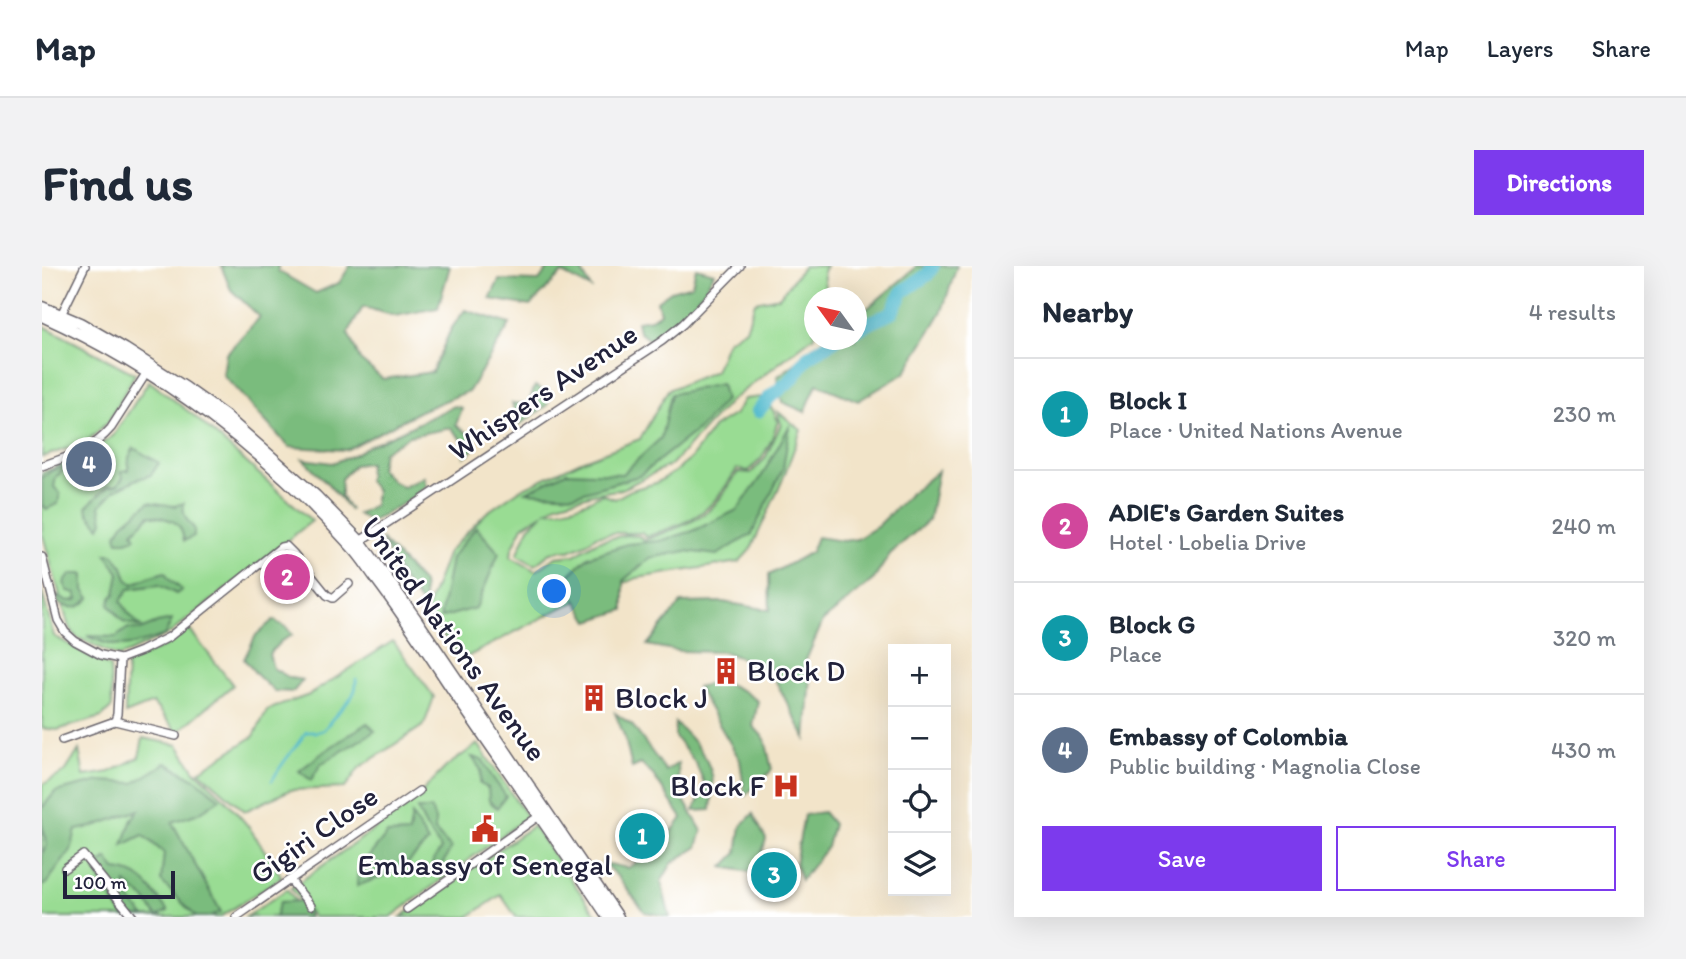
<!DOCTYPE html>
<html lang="en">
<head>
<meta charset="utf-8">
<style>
	body { margin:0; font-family:Itim,sans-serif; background:#f2f2f3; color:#1f2937 }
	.controls { position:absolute; right:21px; bottom:21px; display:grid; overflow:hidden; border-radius:0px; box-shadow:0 7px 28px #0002 }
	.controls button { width:63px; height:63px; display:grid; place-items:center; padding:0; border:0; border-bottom:2px solid #e0e1e3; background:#fff; color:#1f2937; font:35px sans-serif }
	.compass { position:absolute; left:762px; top:21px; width:63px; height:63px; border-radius:50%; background:#fff; box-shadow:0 7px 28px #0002; rotate:303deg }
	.scale { position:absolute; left:21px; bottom:18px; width:112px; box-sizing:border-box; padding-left:7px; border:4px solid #22223b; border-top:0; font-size:19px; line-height:24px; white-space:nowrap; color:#22223b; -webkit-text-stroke:5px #fff; paint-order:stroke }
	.you { position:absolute; left:513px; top:326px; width:24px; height:24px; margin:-18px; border:5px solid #fff; border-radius:50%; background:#1a73e8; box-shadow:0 0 0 10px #1a73e833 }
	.badge { display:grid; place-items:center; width:46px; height:46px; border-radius:50%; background:#7c3aed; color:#fff; font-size:23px; font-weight:700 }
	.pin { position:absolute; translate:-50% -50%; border:4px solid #fff; box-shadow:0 2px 7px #0006 }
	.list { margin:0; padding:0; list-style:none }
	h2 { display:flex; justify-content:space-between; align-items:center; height:91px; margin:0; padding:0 28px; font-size:30px }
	h2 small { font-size:23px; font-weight:400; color:#747a83 }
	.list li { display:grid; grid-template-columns:46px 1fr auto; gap:21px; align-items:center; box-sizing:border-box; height:112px; padding:0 28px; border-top:2px solid #e0e1e3 }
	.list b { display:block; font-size:26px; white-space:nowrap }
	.list p { margin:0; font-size:23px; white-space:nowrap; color:#747a83 }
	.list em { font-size:23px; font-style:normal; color:#747a83 }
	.actions { display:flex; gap:14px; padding:21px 28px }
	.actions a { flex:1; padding:16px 0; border:2px solid #7c3aed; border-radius:0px; text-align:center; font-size:24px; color:#7c3aed }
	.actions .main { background:#7c3aed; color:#fff }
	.icon { flex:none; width:38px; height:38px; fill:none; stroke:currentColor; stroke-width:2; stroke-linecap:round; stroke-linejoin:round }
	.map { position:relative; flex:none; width:930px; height:651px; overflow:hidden; border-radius:0px }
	header { display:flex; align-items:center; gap:42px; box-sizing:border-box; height:98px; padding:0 35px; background:#fff; border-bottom:2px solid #e0e1e3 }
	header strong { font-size:33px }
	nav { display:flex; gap:38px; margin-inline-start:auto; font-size:24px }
	.intro { display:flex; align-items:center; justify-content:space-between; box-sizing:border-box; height:168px; padding:0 42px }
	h1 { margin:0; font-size:49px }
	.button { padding:18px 32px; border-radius:0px; background:#7c3aed; color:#fff; font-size:24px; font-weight:700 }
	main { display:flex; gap:42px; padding:0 42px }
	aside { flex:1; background:#fff; border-radius:0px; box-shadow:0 7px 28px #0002 }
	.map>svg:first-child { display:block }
	.green { fill:#99dc93; stroke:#5e7f67; stroke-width:2 }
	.forest { fill:#7abc7d; stroke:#4e6f5c; stroke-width:2 }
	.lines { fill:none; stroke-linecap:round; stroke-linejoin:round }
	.stream { stroke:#4eb8cc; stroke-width:2.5 }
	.river { stroke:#4eb8cc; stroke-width:14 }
	.street-casing { stroke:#6b666d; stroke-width:10 }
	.secondary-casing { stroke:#6b666d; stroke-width:13 }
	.street { stroke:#fff; stroke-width:7 }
	.secondary { stroke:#fff; stroke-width:10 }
	.labels { text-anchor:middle; stroke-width:5; stroke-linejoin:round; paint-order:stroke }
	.street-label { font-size:30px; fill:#22223b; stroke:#fff }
	.poi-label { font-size:30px; fill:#22223b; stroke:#fff; text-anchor:start }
</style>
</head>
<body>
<header>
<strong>Map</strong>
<nav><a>Map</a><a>Layers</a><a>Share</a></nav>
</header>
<div class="intro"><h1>Find us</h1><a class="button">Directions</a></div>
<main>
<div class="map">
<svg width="930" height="651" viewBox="0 0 930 651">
	<rect width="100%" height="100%" fill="#fff"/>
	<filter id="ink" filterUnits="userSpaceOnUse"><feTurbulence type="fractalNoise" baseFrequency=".0143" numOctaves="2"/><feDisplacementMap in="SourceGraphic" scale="14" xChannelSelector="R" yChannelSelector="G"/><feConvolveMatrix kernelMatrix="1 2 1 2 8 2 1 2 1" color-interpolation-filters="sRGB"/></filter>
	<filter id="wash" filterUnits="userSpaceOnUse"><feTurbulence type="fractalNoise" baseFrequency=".00686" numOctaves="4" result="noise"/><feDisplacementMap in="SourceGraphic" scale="28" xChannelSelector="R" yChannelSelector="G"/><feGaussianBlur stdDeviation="1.57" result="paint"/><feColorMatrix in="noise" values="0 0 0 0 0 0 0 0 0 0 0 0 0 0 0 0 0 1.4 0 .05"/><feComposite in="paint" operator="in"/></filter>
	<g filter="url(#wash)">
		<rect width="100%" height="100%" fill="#f2e4c9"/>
		<path class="green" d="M762 0H784L781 5 784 31 772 32V70L687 136 630 198 580 223 551 228 515 238 505 245C526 244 543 238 560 228L573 233 589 224 614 217 637 203 649 192 672 161 693 148 702 133 719 131 731 144 736 155 729 175 720 192 707 205 695 203C686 217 677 232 664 243 648 257 624 263 604 271L600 267H572L554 270 544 278 527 285 518 284 507 288 493 299 475 289 487 261 502 247 481 260 470 283 469 291 494 305 514 291 532 289 556 275 584 269 597 270 603 274C624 266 647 259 665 246 678 235 687 220 696 206L709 207 723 193 739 158 735 145 759 164 740 215 709 283 697 296 595 312 521 341 421 393 383 348 406 286 444 247 477 224 539 195 598 173 626 124 673 105 685 75 704 63 713 36 737 31Z
			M0 59 93 108 66 156 44 176 0 191Z
			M107 115 151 149 270 255 127 368 77 391 34 371 26 358 0 266V207L46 186 71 170Z
			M0 326 12 370 68 401 70 441 60 451 15 464 0 462Z
			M147 363 191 419 138 464H133L111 437 83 448 85 397 121 381Z
			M351 375 392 431 382 459 317 502 303 522 248 524 203 545 157 505 212 470 225 444 267 429Z
			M101 472 136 479 153 505 183 533 207 561 240 611 178 651H0V519L23 506 37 484 42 510 68 506 97 491Z
			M436 478 485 551 349 651H271L249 622 368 538 405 500Z
			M491 560 556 651H474L459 629 426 651H359Z
			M245 623 266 651H204Z"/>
		<path class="forest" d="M179 0H236V5L274 27 297 17 308 0H408L396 42 353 50 321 41 306 67 318 94 341 113 390 106 409 63 423 44 468 58 427 125 378 145 304 184 247 181 181 109 184 88 218 51 189 24Z
			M508 0H537L549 22 520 7 488 40 448 33 457 14 497 15Z
			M874 0H915L900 45 863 107 816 135 775 118 763 146 740 136 735 111 785 74H814L815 51 871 4Z
			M654 2 672 7C659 36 633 56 607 74L597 66 595 55 609 53 618 47 615 35 629 25 650 19Z
			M679 118 683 134 659 161 597 210 532 229 484 226 524 206 580 208 619 172 629 128Z
			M493 120 507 128 506 139 477 159 470 137 486 138Z
			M412 140 420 142 414 159 432 172 431 184 422 191 421 175 409 162 367 170 341 186 338 203 349 214 361 221 382 211 384 221 362 237 329 256 316 248 332 239 334 225 326 215 327 197 312 199 299 213V230L308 244 286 218 261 193 290 197 309 190 328 179 358 166Z
			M748 159 741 203 710 268 675 289 644 285 608 292 582 314V344L547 355 522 314 546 291 585 278 617 275 651 265 695 244 718 213Z
			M92 182 117 197 109 209 93 214 73 224 58 240 61 255 58 261 46 247 45 240 66 220 75 219 81 211 79 205 86 204 87 191Z
			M26 199 14 211 12 221 18 227 16 238 4 243 0 239V212L9 205Z
			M896 205 887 254 848 288 832 313 781 355 764 394 769 410 764 473 727 402 682 386 637 385 605 379 639 337 681 336 728 344 727 309 769 286 775 271 801 275 815 273 836 260 868 228Z
			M107 236 132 240 142 237C140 248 144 254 152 262V270L142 275C139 253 128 254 108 249L91 266 94 272 84 275H76L74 269 81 258Z
			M434 261 457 287 434 342 398 352 409 292Z
			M339 273 381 317 383 342 360 313Z
			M64 288H71L81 301 85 313 91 318 109 310 123 306 127 313 140 324 134 328 117 319 87 323 79 335 86 347 99 361 81 356 67 339 69 332 73 328 77 307Z
			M29 308H42V324L48 332C36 344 32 343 17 338L14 330C22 334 28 337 36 333L34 327 26 325 22 317Z
			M130 354 123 369C90 380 78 386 45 370L74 371 86 362 98 364 115 357Z
			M231 354 245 362 250 369 239 375 227 388 231 402 248 412 261 414 251 426 232 425 215 409 202 393 214 369Z
			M680 415 701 425 716 435 711 460 723 473 730 504 703 530 698 494 655 421Z
			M573 447 590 459 624 505 636 497 637 526 660 565 655 581 630 597 619 616 628 651 603 646 575 610 561 597 586 602C610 586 624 575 640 552L611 509 599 498 590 502 583 472Z
			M325 457 333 465 279 498 269 514 257 505 280 487Z
			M633 457C648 470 665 489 670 509 672 520 670 533 669 544L652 545 663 519 654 498 633 471Z
			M430 491 441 494 449 509 464 530 455 542 447 535 446 522 438 518 439 504Z
			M124 497 155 514 178 533 157 547 130 556 179 646 167 651H154L119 615 122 587 101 569 81 579 90 553 97 544 50 561 34 564 29 584 3 619H0V587L5 579 0 558V542L13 526 58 515 92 517Z
			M375 543H389L393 554V565L409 582 395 609 390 597 399 583 384 561Z
			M781 546 791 558 785 581 759 614 753 598 762 549Z
			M711 548 724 573 714 607 681 601 695 587 699 560Z
			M370 549 386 576 360 603 315 620 316 604 345 568 367 567Z
			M65 592 73 604C102 606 110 625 126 645L115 651 103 633 84 617 82 627 103 651H83C70 636 60 620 53 602Z
			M261 635 267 651H233L238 636Z"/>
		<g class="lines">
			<path class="stream" d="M230 515C239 497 253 483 264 466 270 466 276 467 281 464 285 461 288 455 292 451 302 439 316 430 314 413"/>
			<path class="river" d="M814 64 850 46 860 26 885 9 891 0
				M716 145 728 131 749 114 766 91 793 74"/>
		</g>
	</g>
	<g filter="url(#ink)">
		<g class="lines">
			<defs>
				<path id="street" d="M17 53 43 0
					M0 200C29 189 48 186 69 162L107 103
					M311 281 318 275 620 75 641 58 698 0
					M0 291 16 354 23 366 33 375 59 389 78 393 99 385 127 371 239 281 244 280 251 287 285 329 291 332 307 318
					M73 455 134 470
					M20 474 73 455 75 448 78 393
					M23 602 41 589 91 651
					M248 614 269 640
					M365 643 497 550
					M194 651 377 525"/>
				<path id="secondary" d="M0 41 38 57 83 83 144 122 182 149 274 230 318 275 374 353 576 651
					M0 50C118 103 223 184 309 280 319 290 326 302 335 314 366 355 393 398 422 441 470 511 519 580 566 651"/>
			</defs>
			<use href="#street" class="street-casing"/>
			<use href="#secondary" class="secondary-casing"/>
			<use href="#street" class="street"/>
			<use href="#secondary" class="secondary"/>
		</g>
	</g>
	<defs>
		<symbol id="building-bare" viewBox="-9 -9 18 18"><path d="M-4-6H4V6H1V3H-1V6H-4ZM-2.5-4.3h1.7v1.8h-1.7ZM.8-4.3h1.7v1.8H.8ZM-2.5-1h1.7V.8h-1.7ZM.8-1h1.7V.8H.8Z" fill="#c8321e" stroke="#fff" stroke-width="2.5" paint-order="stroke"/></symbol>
		<symbol id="hospital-bare" viewBox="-9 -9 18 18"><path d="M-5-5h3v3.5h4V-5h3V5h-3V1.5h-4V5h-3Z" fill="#c8321e" stroke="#fff" stroke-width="2.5" paint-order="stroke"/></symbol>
		<symbol id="civic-bare" viewBox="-9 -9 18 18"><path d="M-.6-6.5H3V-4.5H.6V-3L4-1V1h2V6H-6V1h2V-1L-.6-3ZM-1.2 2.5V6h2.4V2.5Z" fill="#c8321e" stroke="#fff" stroke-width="2.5" paint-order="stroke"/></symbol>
	</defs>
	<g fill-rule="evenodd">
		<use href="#building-bare" x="665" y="386" width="38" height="38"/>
		<use href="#building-bare" x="533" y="413" width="38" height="38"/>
		<use href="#hospital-bare" x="725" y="501" width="38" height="38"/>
		<use href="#civic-bare" x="424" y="544" width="38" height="38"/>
	</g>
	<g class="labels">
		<g class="street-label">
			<text transform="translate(501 126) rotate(-34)" y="10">Whispers Avenue</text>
			<text transform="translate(412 373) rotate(54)" y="10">United Nations Avenue</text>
			<text transform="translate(272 569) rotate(-35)" y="10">Gigiri Close</text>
		</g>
		<g class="poi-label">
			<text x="705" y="415">Block D</text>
			<text x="573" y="442">Block J</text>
			<text x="723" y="530" text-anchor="end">Block F</text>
			<text x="443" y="609" text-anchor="middle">Embassy of Senegal</text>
		</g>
	</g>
</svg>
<div class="controls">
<button>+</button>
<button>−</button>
<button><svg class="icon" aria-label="locate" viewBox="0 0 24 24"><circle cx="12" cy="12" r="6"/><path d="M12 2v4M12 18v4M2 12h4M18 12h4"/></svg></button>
<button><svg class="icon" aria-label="layers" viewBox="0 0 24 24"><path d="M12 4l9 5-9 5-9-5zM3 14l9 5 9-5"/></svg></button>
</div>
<svg class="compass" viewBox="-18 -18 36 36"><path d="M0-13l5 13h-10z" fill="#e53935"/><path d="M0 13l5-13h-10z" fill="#747a83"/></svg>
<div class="scale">100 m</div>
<div class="you"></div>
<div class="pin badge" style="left:600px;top:570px;background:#0f9aa8">1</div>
<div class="pin badge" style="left:245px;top:311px;background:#d1479c">2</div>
<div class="pin badge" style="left:732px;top:609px;background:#0f9aa8">3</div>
<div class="pin badge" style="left:47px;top:198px;background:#5c6f8a">4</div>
</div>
<aside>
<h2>Nearby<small>4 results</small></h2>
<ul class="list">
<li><span class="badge" style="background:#0f9aa8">1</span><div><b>Block I</b><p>Place · United Nations Avenue</p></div><em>230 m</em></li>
<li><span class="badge" style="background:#d1479c">2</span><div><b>ADIE's Garden Suites</b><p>Hotel · Lobelia Drive</p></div><em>240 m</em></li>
<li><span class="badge" style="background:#0f9aa8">3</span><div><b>Block G</b><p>Place</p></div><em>320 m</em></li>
<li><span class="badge" style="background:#5c6f8a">4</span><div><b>Embassy of Colombia</b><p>Public building · Magnolia Close</p></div><em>430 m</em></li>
</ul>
<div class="actions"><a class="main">Save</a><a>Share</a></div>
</aside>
</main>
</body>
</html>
